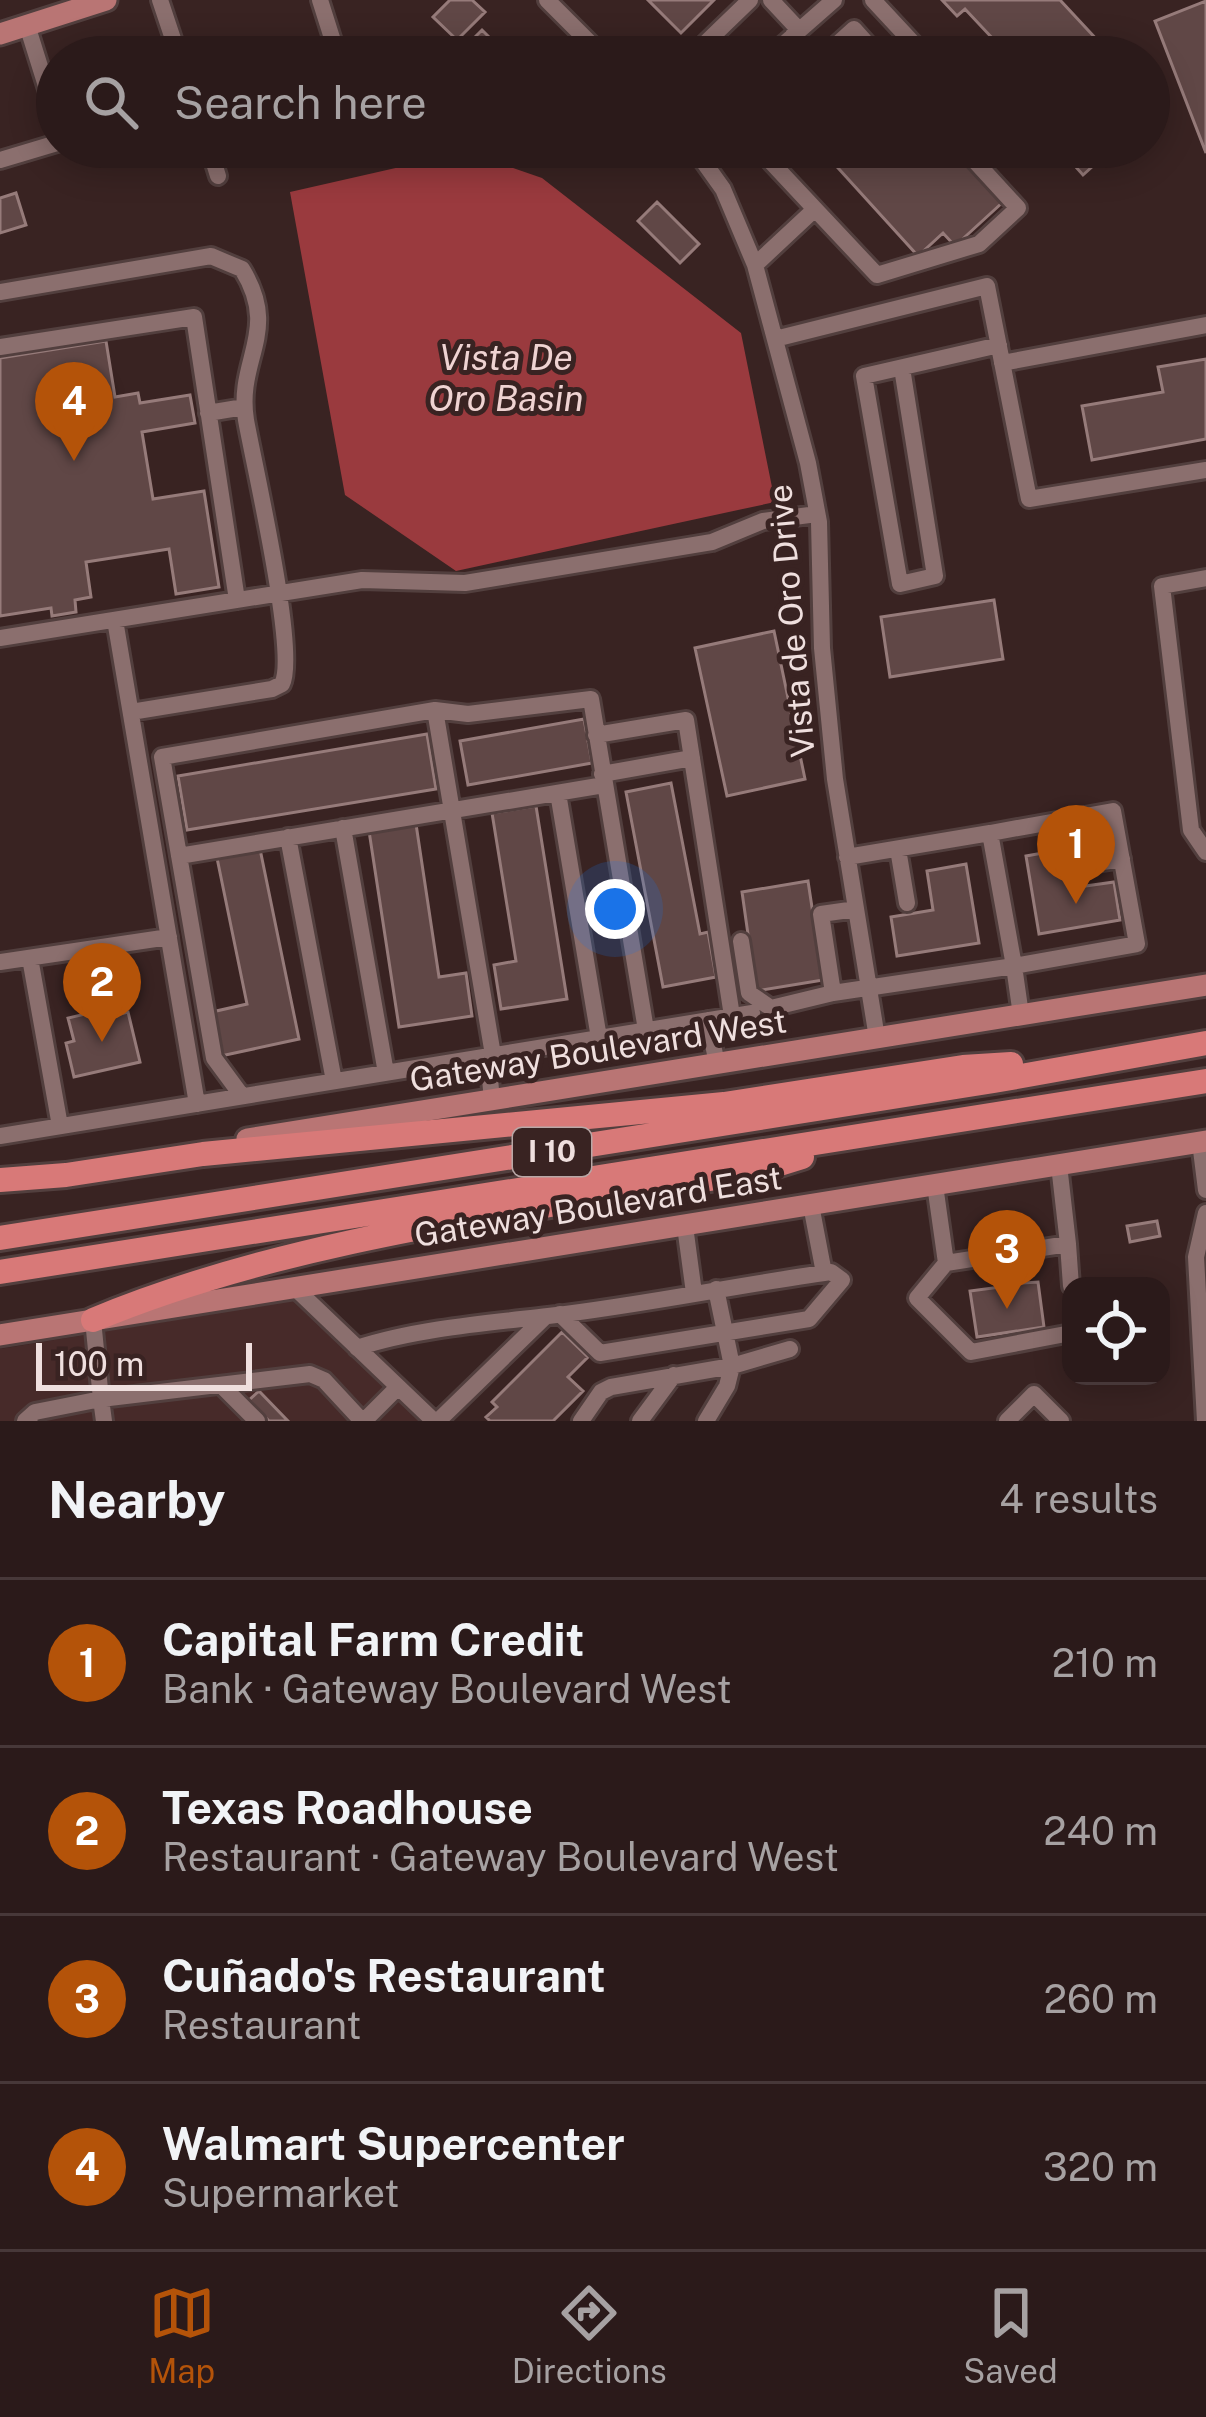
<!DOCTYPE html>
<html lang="en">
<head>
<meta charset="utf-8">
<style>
	body { margin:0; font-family:"Public Sans",sans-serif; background:#332323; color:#f1f3f6 }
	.controls { position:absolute; right:36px; bottom:36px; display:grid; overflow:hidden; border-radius:24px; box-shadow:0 6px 30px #0003 }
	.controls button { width:108px; height:108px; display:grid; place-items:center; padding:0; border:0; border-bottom:3px solid #473839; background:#2b1a1a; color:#f1f3f6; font:60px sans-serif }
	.scale { position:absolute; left:36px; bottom:30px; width:216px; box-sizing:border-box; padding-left:12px; border:6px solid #efdfde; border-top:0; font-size:33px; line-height:42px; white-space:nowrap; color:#efdfde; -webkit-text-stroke:9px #392322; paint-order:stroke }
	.you { position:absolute; left:615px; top:909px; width:42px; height:42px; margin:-30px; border:9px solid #fff; border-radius:50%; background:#1a73e8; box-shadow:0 0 0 18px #1a73e833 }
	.badge { display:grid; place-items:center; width:78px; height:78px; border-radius:50%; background:#b45309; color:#fff; font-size:39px; font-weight:700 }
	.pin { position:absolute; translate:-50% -99px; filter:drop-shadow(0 3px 6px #0008) }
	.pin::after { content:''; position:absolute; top:63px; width:42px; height:36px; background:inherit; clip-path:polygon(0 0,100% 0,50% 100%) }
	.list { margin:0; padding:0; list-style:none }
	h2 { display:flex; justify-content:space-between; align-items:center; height:156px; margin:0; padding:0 48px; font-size:51px }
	h2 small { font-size:39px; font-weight:400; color:#a6a1a2 }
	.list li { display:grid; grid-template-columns:78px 1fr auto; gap:36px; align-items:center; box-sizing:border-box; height:168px; padding:0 48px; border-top:3px solid #473839 }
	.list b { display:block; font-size:45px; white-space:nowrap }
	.list p { margin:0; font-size:39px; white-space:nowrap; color:#a6a1a2 }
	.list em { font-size:39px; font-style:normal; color:#a6a1a2 }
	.icon { flex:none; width:66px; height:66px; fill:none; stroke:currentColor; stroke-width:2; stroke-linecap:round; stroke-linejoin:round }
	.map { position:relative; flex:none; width:1206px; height:1421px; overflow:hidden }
	.search { position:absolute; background:#2b1a1a; box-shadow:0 6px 30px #0003; left:36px; right:36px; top:36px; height:132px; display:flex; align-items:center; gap:30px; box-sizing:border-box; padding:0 42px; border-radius:66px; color:#a6a1a2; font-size:45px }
	.sheet { height:828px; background:#2b1a1a }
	nav { display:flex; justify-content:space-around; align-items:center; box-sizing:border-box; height:168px; border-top:3px solid #473839; background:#2b1a1a; font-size:33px; color:#a6a1a2 }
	nav a { display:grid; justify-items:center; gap:6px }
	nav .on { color:#b45309 }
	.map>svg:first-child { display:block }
	.built { fill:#472a29 }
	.water { fill:#9a3a3e }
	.building { fill:#604746; stroke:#967b7a; stroke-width:3 }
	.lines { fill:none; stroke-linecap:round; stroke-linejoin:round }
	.minor-casing { stroke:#523f3e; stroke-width:22 }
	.major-casing { stroke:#523f3e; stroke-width:27 }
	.highway-casing { stroke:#523f3e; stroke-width:30 }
	.minor { stroke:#8b6f6e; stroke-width:16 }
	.major { stroke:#b97574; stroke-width:21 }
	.highway { stroke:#d87978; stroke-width:24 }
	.labels { text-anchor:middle; stroke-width:10; stroke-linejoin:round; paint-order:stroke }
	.shield { fill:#392322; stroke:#b8a7a6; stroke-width:3 }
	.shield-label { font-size:30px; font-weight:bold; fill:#efdfde }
	.street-label { font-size:33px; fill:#efdfde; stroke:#392322 }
	.water-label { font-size:36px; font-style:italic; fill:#efd3d2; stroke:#392322 }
</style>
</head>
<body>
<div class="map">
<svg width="1206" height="1421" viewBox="0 0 1206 1421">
	<rect width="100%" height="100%" fill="#392322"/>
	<path class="built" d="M296 1300 425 1421H0V1349Z"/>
	<path class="water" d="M453 147 542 178 741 333 775 502 456 571 345 495 290 192 444 157Z"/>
	<path class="building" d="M450 0H472L485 12 457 40 433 17Z
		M648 0H714L681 33Z
		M942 0H1060L1099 42 1083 57H1010L965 9 957 16Z
		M1206 1V153L1155 21Z
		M482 30 509 57H477L466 46Z
		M819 147H954L1003 202 955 246 943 233 918 256Z
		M1058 147H1114L1083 175Z
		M16 193 26 225 0 233V198Z
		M657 202 699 244 680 263 638 221Z
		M106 341 115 397 138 393 140 403 190 395 195 423 142 432 153 499 204 491 219 587 176 594 169 549 86 562 91 597 75 600 76 612 52 616 51 608 0 616V358Z
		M1206 359V439L1092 460 1082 406 1163 392 1158 367Z
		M994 600 1003 659 890 677 881 617Z
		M774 631 805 779 727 796 695 648Z
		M584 719 592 763 468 785 460 741Z
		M427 734 436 789 187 830 178 776Z
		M671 783 700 934 708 932 716 977 663 987 626 792Z
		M536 806 567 999 501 1009 494 965 516 961 492 813Z
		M416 824 439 977 466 973 472 1016 399 1027 369 831Z
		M260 849 299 1039 221 1056 212 1012 247 1004 217 858Z
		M1065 849 1071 888 1114 882 1120 920 1039 934 1026 856Z
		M966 864 979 943 897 956 891 917 933 910 927 871Z
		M808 881 823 980 756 991 742 892Z
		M111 1008 113 1016 128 1012 140 1062 74 1077 66 1043 74 1041 68 1018Z
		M1157 1221 1160 1236 1130 1242 1127 1226Z
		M1023 1273 1024 1283 1038 1282 1044 1327 977 1337 970 1291 1008 1286 1006 1276Z
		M562 1332 588 1357 568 1377 583 1391 553 1421H490L486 1417 497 1407 492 1402Z
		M259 1391 288 1421H269L249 1400Z"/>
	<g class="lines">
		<defs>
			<path id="minor" d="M160 0 179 57
				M320 0 338 57
				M547 0 604 57
				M771 0 799 30
				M873 0 926 57
				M27 25 57 121
				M793 35 810 57
				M691 57 750 0
				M769 57 834 0
				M823 57 854 29 879 57
				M209 147 218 176
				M693 147 723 189 755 265 808 463 819 522 822 648 835 779 877 1038
				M0 160 57 143
				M815 209 877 275 979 244 1018 208 962 147
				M755 265 815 209 757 147
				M0 292 211 256 242 269C281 332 236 359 246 420 254 465 298 654 282 684L272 689 131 712
				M775 339 987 286 1029 499 1206 470
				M0 347 194 317 237 600
				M1002 363 1206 325
				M902 368 935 576 900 584 864 376 999 345
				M208 413 244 407
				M1206 578 1162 586 1191 830 1206 852
				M115 620 197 1104
				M0 638 362 580 465 583 712 542 763 521 817 514
				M435 710 493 1055
				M596 735 686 720 732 1016
				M602 774 692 758
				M558 793 599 1038
				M1082 817 1090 864 1122 859
				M343 828 386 1073
				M990 833 1113 811 1137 944 1014 966 1021 1015
				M288 837 334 1081
				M898 849 907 903
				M179 856 604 785
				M741 941 749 993 771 1008 833 993 1014 966 990 833 847 857
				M30 958 60 1126
				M0 962 169 937
				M833 993 821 914 856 909
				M708 1020 717 1064
				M488 1056 492 1101
				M242 1096 214 1058 162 757 435 710 468 714 591 699 646 1030
				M0 1136 752 1013
				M1200 1142 1206 1190
				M935 1185 946 1263 1068 1244 1059 1165
				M811 1205 824 1273
				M685 1226 694 1293
				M1068 1244 1071 1286
				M946 1263 917 1298 971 1352 1071 1333
				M296 1289 434 1421
				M93 1320 101 1399 310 1374 324 1380 362 1421
				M357 1348C415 1329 487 1323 548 1316 643 1305 737 1285 831 1272L842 1280 809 1319 600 1353 560 1314
				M221 1385 257 1421
				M25 1421 35 1412 101 1399 104 1421
				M364 1421 398 1387
				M438 1421 545 1317
				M581 1421 601 1392 611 1387 732 1366 716 1289
				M640 1421 674 1375
				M706 1421 727 1386 732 1366 790 1349
				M1007 1421 1034 1394 1061 1421
				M1205 1421 1196 1257 1206 1213"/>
			<path id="major" d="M0 34 106 0
				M247 1139 1206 985
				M0 1335 1206 1141"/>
			<path id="highway" d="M0 1180 66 1175 203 1154 724 1104 963 1067 1011 1064
				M0 1238 994 1081 1206 1043
				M0 1272 1206 1081
				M93 1320C296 1235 541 1209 757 1171L802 1157"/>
		</defs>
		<use href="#minor" class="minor-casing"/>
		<use href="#major" class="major-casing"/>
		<use href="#highway" class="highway-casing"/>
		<use href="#minor" class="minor"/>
		<use href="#major" class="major"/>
		<use href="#highway" class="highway"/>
	</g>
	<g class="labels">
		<rect class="shield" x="513" y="1128" width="78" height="48" rx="9"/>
		<g class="shield-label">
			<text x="552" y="1162">I 10</text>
		</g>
		<g class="street-label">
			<text transform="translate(791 621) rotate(-95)" y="12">Vista de Oro Drive</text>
			<text transform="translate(598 1050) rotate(-9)" y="12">Gateway Boulevard West</text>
			<text transform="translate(598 1206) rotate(-9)" y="12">Gateway Boulevard East</text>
		</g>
		<g class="water-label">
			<text x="506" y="370">Vista De<tspan x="506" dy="41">Oro Basin</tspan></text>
		</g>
	</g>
</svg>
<div class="controls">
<button><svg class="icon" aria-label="locate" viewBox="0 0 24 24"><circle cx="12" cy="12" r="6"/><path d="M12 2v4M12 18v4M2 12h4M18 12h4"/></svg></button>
</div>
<div class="scale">100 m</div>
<div class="you"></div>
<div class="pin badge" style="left:1076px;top:904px">1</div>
<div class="pin badge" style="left:102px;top:1042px">2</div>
<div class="pin badge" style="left:1007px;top:1309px">3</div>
<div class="pin badge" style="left:74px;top:461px">4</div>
<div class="search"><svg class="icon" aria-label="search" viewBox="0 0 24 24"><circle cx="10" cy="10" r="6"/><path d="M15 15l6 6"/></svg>Search here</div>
</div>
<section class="sheet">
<h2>Nearby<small>4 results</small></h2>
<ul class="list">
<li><span class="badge">1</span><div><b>Capital Farm Credit</b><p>Bank · Gateway Boulevard West</p></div><em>210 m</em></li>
<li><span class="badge">2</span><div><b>Texas Roadhouse</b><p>Restaurant · Gateway Boulevard West</p></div><em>240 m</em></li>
<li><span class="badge">3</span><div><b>Cuñado's Restaurant</b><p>Restaurant</p></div><em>260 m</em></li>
<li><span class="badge">4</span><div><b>Walmart Supercenter</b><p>Supermarket</p></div><em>320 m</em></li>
</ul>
</section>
<nav>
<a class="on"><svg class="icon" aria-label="map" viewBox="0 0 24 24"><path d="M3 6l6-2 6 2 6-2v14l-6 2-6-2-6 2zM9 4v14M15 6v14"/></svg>Map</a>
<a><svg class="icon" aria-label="directions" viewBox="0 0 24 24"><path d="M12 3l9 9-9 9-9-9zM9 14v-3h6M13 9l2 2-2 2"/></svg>Directions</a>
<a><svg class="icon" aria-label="saved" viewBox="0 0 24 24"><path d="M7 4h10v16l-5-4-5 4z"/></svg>Saved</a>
</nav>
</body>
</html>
